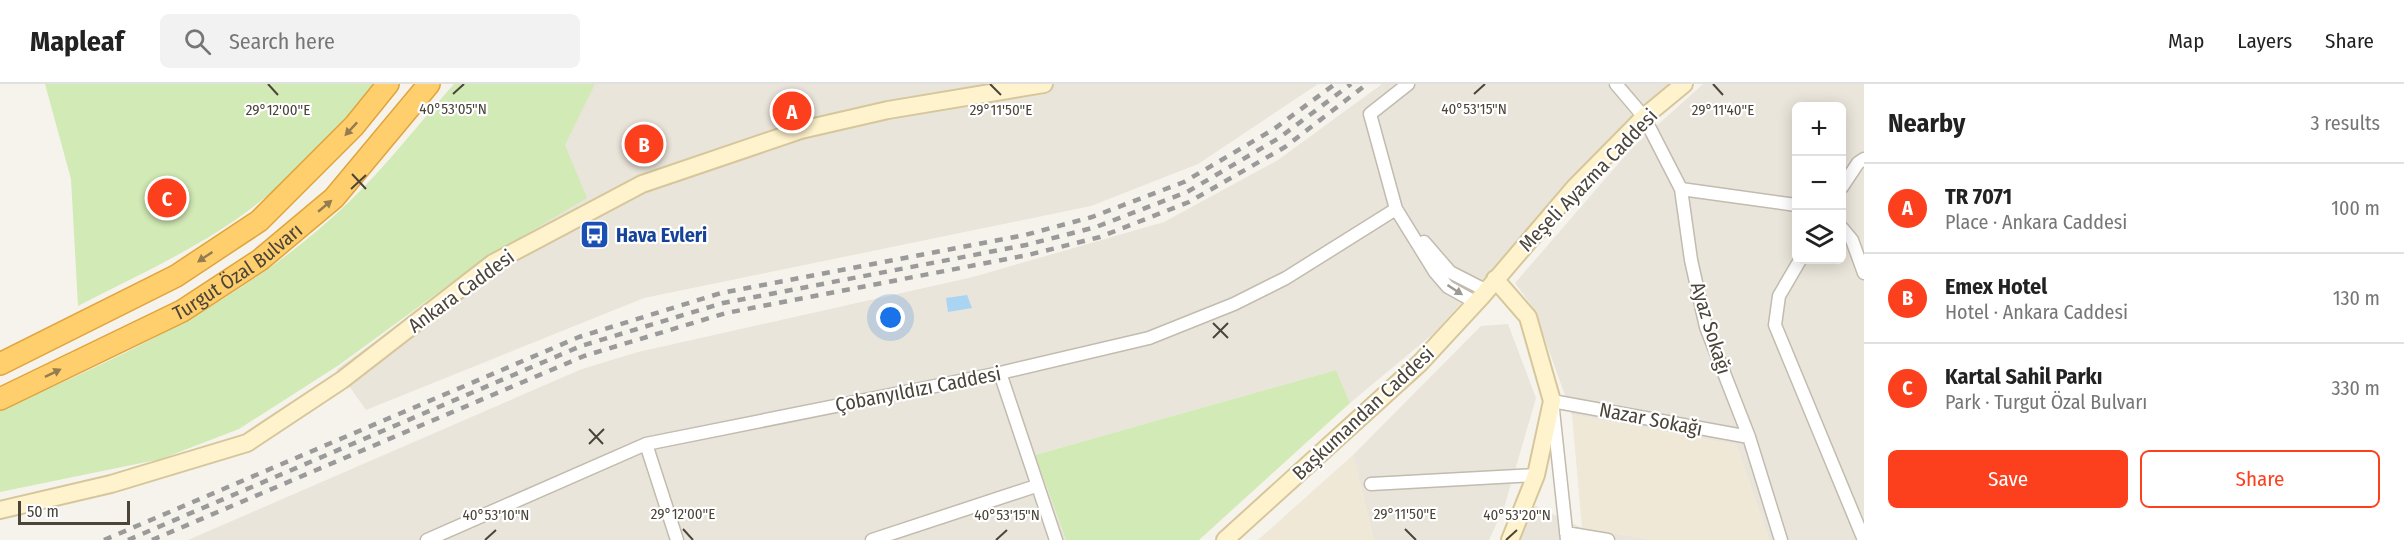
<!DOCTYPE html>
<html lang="en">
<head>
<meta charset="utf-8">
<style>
	body { margin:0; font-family:"Fira Sans Condensed",sans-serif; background:#f2f2f2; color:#222 }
	.controls { position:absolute; right:18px; top:18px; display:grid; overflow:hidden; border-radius:9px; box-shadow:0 3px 15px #0003 }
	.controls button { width:54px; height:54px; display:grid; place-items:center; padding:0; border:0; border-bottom:2px solid #e0e0e0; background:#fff; color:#222; font:30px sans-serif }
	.scale { position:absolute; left:18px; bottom:15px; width:112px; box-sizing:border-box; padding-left:6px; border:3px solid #4b4439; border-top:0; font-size:16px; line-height:21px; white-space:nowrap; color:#4b4439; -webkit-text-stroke:4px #fff; paint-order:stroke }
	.you { position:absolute; left:891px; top:234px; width:21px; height:21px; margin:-15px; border:4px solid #fff; border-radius:50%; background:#1a73e8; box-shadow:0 0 0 9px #1a73e833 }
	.badge { display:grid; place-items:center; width:39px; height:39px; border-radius:50%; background:#fc3f1d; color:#fff; font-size:20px; font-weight:700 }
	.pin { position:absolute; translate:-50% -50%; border:3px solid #fff; box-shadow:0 2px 6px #0006 }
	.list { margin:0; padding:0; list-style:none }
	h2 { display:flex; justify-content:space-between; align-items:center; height:78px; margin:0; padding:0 24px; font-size:26px }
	h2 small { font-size:20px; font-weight:400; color:#767676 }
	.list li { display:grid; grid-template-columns:39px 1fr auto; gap:18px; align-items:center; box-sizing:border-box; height:90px; padding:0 24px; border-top:2px solid #e0e0e0 }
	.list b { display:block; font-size:22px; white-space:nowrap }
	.list p { margin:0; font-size:20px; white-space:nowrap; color:#767676 }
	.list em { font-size:20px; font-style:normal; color:#767676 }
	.actions { display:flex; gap:12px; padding:18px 24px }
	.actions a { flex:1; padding:14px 0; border:2px solid #fc3f1d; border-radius:9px; text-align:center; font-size:21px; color:#fc3f1d }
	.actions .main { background:#fc3f1d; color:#fff }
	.icon { flex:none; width:33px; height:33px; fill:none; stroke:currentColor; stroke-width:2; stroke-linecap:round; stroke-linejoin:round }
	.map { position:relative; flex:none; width:1864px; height:456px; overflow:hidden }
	header { display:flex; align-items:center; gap:36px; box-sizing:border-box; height:84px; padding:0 30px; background:#fff; border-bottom:2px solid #e0e0e0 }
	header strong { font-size:28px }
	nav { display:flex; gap:33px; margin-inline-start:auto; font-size:21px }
	.search { width:420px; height:54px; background:#f2f2f2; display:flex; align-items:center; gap:15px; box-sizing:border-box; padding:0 21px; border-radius:9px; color:#767676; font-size:22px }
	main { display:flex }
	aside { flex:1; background:#fff }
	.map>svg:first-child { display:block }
	.residential { fill:#eae5da; fill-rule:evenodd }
	.education { fill:#efe8d6 }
	.green { fill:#d2eab5 }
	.water { fill:#a9d4f2 }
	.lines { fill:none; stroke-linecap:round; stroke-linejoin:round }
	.street-casing { stroke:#c2bbae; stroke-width:15 }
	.secondary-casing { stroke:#d6c79b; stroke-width:20 }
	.highway-casing { stroke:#e0a43c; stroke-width:24 }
	.street { stroke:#fff; stroke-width:12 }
	.secondary { stroke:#fff3cd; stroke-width:16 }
	.highway { stroke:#ffcf6e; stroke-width:21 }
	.rail { stroke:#9a9a9a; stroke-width:4.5; stroke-dasharray:8 8; stroke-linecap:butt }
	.oneway { fill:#937c4e }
	.oneway2 { fill:#9c9892 }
	.ticks { fill:none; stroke:#4b4439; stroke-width:2 }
	.labels { text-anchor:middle; stroke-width:4.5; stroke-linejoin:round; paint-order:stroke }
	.street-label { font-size:20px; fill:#4b4439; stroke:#fff }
	.transit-label { font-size:20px; font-weight:bold; fill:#164399; stroke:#fff; text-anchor:start }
	.ticks-label { font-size:15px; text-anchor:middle; fill:#4b4439; stroke:#fff; stroke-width:4.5; stroke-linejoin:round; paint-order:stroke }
</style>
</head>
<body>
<header>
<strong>Mapleaf</strong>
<div class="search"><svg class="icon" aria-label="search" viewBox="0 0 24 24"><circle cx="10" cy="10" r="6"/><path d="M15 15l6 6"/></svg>Search here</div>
<nav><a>Map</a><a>Layers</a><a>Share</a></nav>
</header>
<main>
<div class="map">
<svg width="1864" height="456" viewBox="0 0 1864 456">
	<rect width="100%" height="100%" fill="#f6f3ec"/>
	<path class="residential" d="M592 0H1318L1198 80 1091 122 644 214 366 326 337 285 568 118 562 64Z
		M1382 0H1674L1607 58 1434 249 1350 319 1336 286 1035 371 1066 456H188L582 285 638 268 973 193 1164 138 1278 76Z
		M1703 0H1864V456H1769L1736 361 1572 331 1534 225 1515 199 1632 64ZM1796 22H1842V176H1796Z
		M1508 240 1536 314 1504 424 1489 456H1374L1353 371 1481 242Z
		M1536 422 1582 444 1655 456H1512L1527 427Z"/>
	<path class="education" d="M1572 331 1736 361 1769 456H1655L1582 444Z
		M1353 371 1374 456H1258Z"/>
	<path class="green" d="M45 0H374C335 49 290 98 238 134 188 169 132 194 78 222L71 95Z
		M454 0H595L565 61 587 114 484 175 339 281 239 345 161 375 0 408V326C125 272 252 213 351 116 387 81 420 38 454 0Z
		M1336 286 1350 319 1199 456H1066L1035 371Z"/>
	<path class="water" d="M967 211 972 224 948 228 946 214Z"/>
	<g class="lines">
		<defs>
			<path id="street" d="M1408 0 1370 30 1396 125 1435 188 1448 203 1477 219
				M1616 0 1644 33 1681 105 1691 176 1706 243 1749 353 1781 456
				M1842 103 1858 79 1864 75
				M1681 105 1796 121
				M1842 144 1852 156 1864 189
				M1424 158 1450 188 1487 207
				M1800 176 1779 212 1775 241 1864 456
				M1000 289 1056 456
				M646 360 677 456
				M1371 400 1536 391
				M1566 449 1608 456
				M427 456 646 360 1000 289 1149 254 1234 220 1286 194 1396 125
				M872 456 1036 402
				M1567 456 1552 317 1749 353"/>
			<path id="secondary" d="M1495 195 1528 233 1552 317 1536 391 1510 456
				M0 426 111 400 247 359 342 296 493 179 642 100 801 46 888 26 1044 0
				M1225 456 1420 279 1482 212 1575 103 1644 33 1684 0"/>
			<g id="highway">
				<path d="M0 280 176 192 259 137 354 42 388 0"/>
				<path id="s1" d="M0 315 182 227 260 176 334 114 429 0"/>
			</g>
		</defs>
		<use href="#street" class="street-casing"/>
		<use href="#secondary" class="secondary-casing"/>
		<use href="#highway" class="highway-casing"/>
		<use href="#street" class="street"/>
		<use href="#secondary" class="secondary"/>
		<use href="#highway" class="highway"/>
		<path class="rail" d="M104 456 579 253 721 209 1025 151 1092 133 1184 98 1274 45 1335 0
			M128 456 581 262 723 219 1026 161 1096 143 1187 108 1279 54 1351 0
			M152 456 584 272 726 229 1028 171 1100 153 1189 118 1285 63 1367 0"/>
	</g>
	<defs><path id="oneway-solid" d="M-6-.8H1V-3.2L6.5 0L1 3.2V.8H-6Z" transform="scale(1.5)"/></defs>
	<g class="oneway">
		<use href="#oneway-solid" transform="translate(351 45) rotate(133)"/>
		<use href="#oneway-solid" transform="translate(325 122) rotate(-40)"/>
		<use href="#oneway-solid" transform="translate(205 173) rotate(146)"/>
		<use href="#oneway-solid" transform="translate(53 289) rotate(-26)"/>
	</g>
	<use class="oneway2" href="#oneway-solid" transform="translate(1455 206) rotate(33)"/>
	<path class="ticks" d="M268 0 278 11M990 0 1001 11M1713 0 1723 11M453 10 464 0M1474 10 1485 0M352 90 366 105M351 105 366 91M1213 239 1228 254M1213 254 1228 239M589 345 603 360M589 360 604 345M683 445 693 456M1405 445 1416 456M485 456 496 446M996 456 1007 446M1506 456 1517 446"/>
	<defs>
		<symbol id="bus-square" viewBox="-11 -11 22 22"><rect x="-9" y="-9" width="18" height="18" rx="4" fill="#1a4fb4" stroke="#fff"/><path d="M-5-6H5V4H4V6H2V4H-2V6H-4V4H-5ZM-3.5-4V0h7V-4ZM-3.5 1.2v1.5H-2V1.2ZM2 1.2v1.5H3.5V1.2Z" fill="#fff"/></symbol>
	</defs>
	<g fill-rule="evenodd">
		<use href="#bus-square" x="578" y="134" width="33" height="33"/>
	</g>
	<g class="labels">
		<g class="street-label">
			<text transform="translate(1588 96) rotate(-46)" y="7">Meşeli Ayazma Caddesi</text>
			<text dy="7" stroke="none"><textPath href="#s1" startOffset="270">Turgut Özal Bulvarı</textPath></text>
			<text transform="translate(461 207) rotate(-36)" y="7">Ankara Caddesi</text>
			<text transform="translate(1711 244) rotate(73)" y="7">Ayaz Sokağı</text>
			<text transform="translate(918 305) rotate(-11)" y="7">Çobanyıldızı Caddesi</text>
			<text transform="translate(1363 329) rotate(-43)" y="7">Başkumandan Caddesi</text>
			<text transform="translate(1651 335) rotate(11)" y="7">Nazar Sokağı</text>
		</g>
		<g class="transit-label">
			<text x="616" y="158">Hava Evleri</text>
		</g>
	</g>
	<g class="ticks-label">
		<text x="453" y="30">40°53'05"N</text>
		<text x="1474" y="30">40°53'15"N</text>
		<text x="278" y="31">29°12'00"E</text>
		<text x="1001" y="31">29°11'50"E</text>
		<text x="1723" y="31">29°11'40"E</text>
		<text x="683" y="435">29°12'00"E</text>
		<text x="1405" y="435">29°11'50"E</text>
		<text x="496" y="436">40°53'10"N</text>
		<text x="1007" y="436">40°53'15"N</text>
		<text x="1517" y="436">40°53'20"N</text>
	</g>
</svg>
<div class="controls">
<button>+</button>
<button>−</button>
<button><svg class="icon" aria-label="layers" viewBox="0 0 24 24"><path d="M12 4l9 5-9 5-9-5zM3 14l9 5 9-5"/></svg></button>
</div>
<div class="scale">50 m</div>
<div class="you"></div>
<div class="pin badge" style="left:792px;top:27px">A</div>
<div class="pin badge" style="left:644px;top:60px">B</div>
<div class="pin badge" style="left:167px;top:114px">C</div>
</div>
<aside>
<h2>Nearby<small>3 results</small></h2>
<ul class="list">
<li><span class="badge">A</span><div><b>TR 7071</b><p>Place · Ankara Caddesi</p></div><em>100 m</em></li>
<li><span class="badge">B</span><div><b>Emex Hotel</b><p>Hotel · Ankara Caddesi</p></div><em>130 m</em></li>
<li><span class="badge">C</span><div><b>Kartal Sahil Parkı</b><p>Park · Turgut Özal Bulvarı</p></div><em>330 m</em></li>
</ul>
<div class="actions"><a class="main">Save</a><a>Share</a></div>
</aside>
</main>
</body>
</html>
